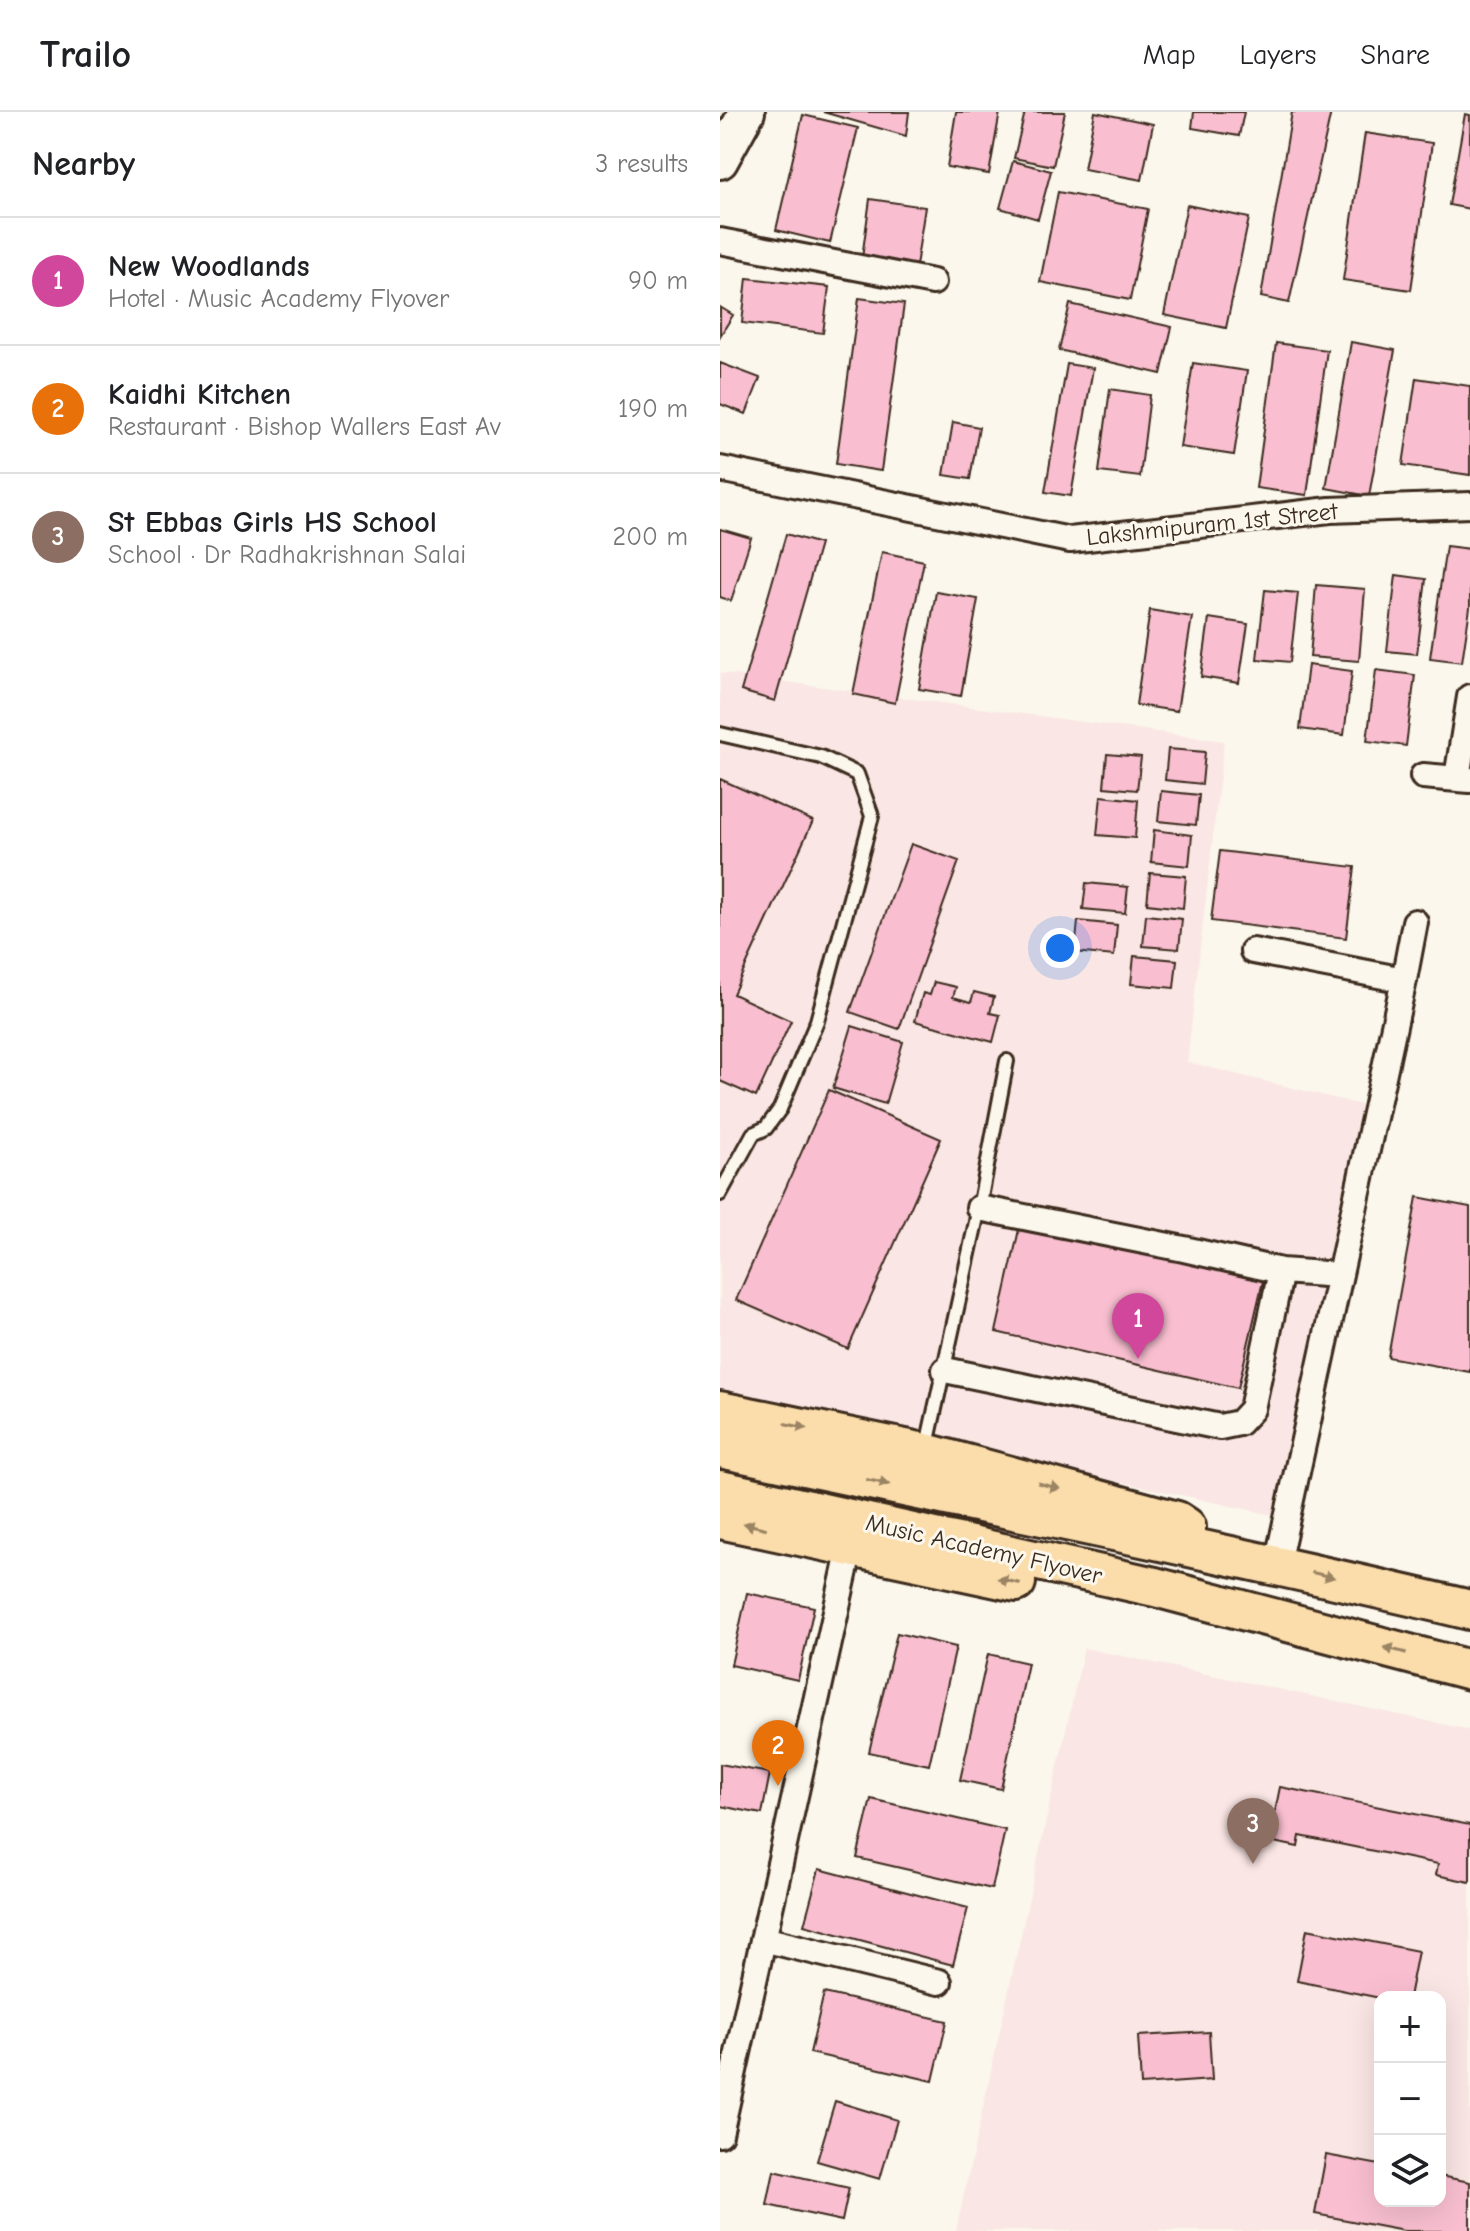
<!DOCTYPE html>
<html lang="en">
<head>
<meta charset="utf-8">
<style>
	body { margin:0; font-family:"Comic Neue",sans-serif; background:#f2f2f2; color:#202124 }
	.controls { position:absolute; right:24px; bottom:24px; display:grid; overflow:hidden; border-radius:16px; box-shadow:0 8px 32px #0002 }
	.controls button { width:72px; height:72px; display:grid; place-items:center; padding:0; border:0; border-bottom:2px solid #e0e0e0; background:#fff; color:#202124; font:40px sans-serif }
	.you { position:absolute; left:340px; top:836px; width:28px; height:28px; margin:-20px; border:6px solid #fff; border-radius:50%; background:#1a73e8; box-shadow:0 0 0 12px #1a73e833 }
	.badge { display:grid; place-items:center; width:52px; height:52px; border-radius:50%; background:#c8321e; color:#fff; font-size:26px; font-weight:700 }
	.pin { position:absolute; translate:-50% -66px; filter:drop-shadow(0 2px 4px #0008) }
	.pin::after { content:''; position:absolute; top:42px; width:28px; height:24px; background:inherit; clip-path:polygon(0 0,100% 0,50% 100%) }
	.list { margin:0; padding:0; list-style:none }
	h2 { display:flex; justify-content:space-between; align-items:center; height:104px; margin:0; padding:0 32px; font-size:34px }
	h2 small { font-size:26px; font-weight:400; color:#757577 }
	.list li { display:grid; grid-template-columns:52px 1fr auto; gap:24px; align-items:center; box-sizing:border-box; height:128px; padding:0 32px; border-top:2px solid #e0e0e0 }
	.list b { display:block; font-size:30px; white-space:nowrap }
	.list p { margin:0; font-size:26px; white-space:nowrap; color:#757577 }
	.list em { font-size:26px; font-style:normal; color:#757577 }
	.icon { flex:none; width:44px; height:44px; fill:none; stroke:currentColor; stroke-width:2; stroke-linecap:round; stroke-linejoin:round }
	.map { position:relative; flex:none; width:750px; height:2119px; overflow:hidden }
	header { display:flex; align-items:center; gap:48px; box-sizing:border-box; height:112px; padding:0 40px; background:#fff; border-bottom:2px solid #e0e0e0 }
	header strong { font-size:38px }
	nav { display:flex; gap:44px; margin-inline-start:auto; font-size:28px }
	main { display:flex }
	aside { flex:1; background:#fff }
	.map>svg:first-child { display:block }
	.built { fill:#fae6e4; fill-rule:evenodd }
	.building { fill:#f9bfd1; stroke:#3b2a1e; stroke-width:2 }
	.lines { fill:none; stroke-linecap:round; stroke-linejoin:round }
	.service-casing { stroke:#3b2a1e; stroke-width:18 }
	.minor-casing { stroke:#3b2a1e; stroke-width:30 }
	.secondary-casing { stroke:#3b2a1e; stroke-width:40 }
	.primary-casing { stroke:#3b2a1e; stroke-width:44 }
	.service { stroke:#fbf7ec; stroke-width:12 }
	.minor { stroke:#fbf7ec; stroke-width:24 }
	.secondary { stroke:#fbf7ec; stroke-width:34 }
	.primary { stroke:#fbddab; stroke-width:38 }
	.oneway { fill:#9b8464 }
	.labels { text-anchor:middle; stroke-width:6; stroke-linejoin:round; paint-order:stroke }
	.street-label { font-size:24px; fill:#3b2a1e; stroke:#fbf7ec }
</style>
</head>
<body>
<header>
<strong>Trailo</strong>
<nav><a>Map</a><a>Layers</a><a>Share</a></nav>
</header>
<main>
<aside>
<h2>Nearby<small>3 results</small></h2>
<ul class="list">
<li><span class="badge" style="background:#d1479c">1</span><div><b>New Woodlands</b><p>Hotel · Music Academy Flyover</p></div><em>90 m</em></li>
<li><span class="badge" style="background:#e8710a">2</span><div><b>Kaidhi Kitchen</b><p>Restaurant · Bishop Wallers East Av</p></div><em>190 m</em></li>
<li><span class="badge" style="background:#8d6e63">3</span><div><b>St Ebbas Girls HS School</b><p>School · Dr Radhakrishnan Salai</p></div><em>200 m</em></li>
</ul>
</aside>
<div class="map">
<svg width="750" height="2119" viewBox="0 0 750 2119">
	<rect width="100%" height="100%" fill="#fbf7ec"/>
	<filter id="ink" filterUnits="userSpaceOnUse"><feTurbulence type="fractalNoise" baseFrequency=".0125" numOctaves="2"/><feDisplacementMap in="SourceGraphic" scale="16" xChannelSelector="R" yChannelSelector="G"/><feConvolveMatrix kernelMatrix="1 2 1 2 8 2 1 2 1" color-interpolation-filters="sRGB"/></filter>
	<g filter="url(#ink)">
		<path class="built" d="M0 561 504 629 467 950 658 997 571 1407 0 1283Z
			M364 1536 750 1618V2119H236ZM660 1885H720V2089H660Z"/>
		<path class="building" d="M103 0H189L186 24Z
			M236 0H280L269 62 227 55Z
			M305 0H345L333 54 294 46Z
			M375 0 433 12 422 68 364 57Z
			M474 0H524L519 24 472 16Z
			M572 0H611L569 191 541 185Z
			M745 2 750 3V97L729 93Z
			M83 3 138 16 110 131 56 118Z
			M645 21 712 31 691 178 623 168Z
			M293 49 331 59 318 107 280 96Z
			M338 80 428 97 410 188 320 170Z
			M150 87 205 95 196 154 142 146Z
			M467 93 529 106 506 216 444 203Z
			M27 166 109 175 103 221 22 211Z
			M139 186 184 192 161 359 116 352Z
			M350 192 452 215 441 262 339 238Z
			M0 195 13 203 0 224Z
			M631 230 675 238 649 384 606 376Z
			M556 231 607 238 587 383 536 376Z
			M0 251 40 266 26 302 0 292Z
			M473 251 527 259 514 343 460 335Z
			M347 252 373 256 351 384 325 380Z
			M696 266 750 274V363L683 353Z
			M390 277 430 283 420 365 379 360Z
			M233 310 259 315 250 367 224 363Z
			M0 417 31 426 11 489 0 485Z
			M66 422 100 432 55 589 21 579Z
			M726 434 750 437V496L742 550 710 546Z
			M162 440 204 449 175 591 133 582Z
			M676 463 706 467 697 542 667 539Z
			M596 473 645 477 639 549 590 545Z
			M545 478 578 481 570 550 537 547Z
			M216 480 258 487 241 584 199 577Z
			M430 498 472 505 457 599 416 593Z
			M489 506 528 512 519 571 481 565Z
			M588 553 632 559 624 623 580 617Z
			M656 558 695 563 686 634 647 629Z
			M448 637 485 640 482 672 445 668Z
			M387 642 421 645 417 678 384 675Z
			M0 667 93 709 13 882 71 909 36 985 0 969Z
			M441 679 479 683 476 713 438 709Z
			M381 684 418 688 415 726 377 723Z
			M434 718 472 723 469 754 431 750Z
			M191 732 239 749 179 917 130 900Z
			M500 739 635 755 626 826 491 809Z
			M430 761 466 764 463 796 427 792Z
			M366 771 408 775 405 801 363 797Z
			M426 803 462 807 459 837 423 834Z
			M358 809 397 813 394 844 355 840Z
			M414 844 457 848 454 876 411 872Z
			M214 870 236 875 233 885 251 890 254 880 274 885 270 901 280 903 273 930 195 909 203 881 210 883Z
			M132 914 183 930 165 992 113 976Z
			M109 978 221 1027 128 1237 16 1188Z
			M697 1085 750 1095V1260L668 1245Z
			M300 1113 543 1169 518 1276 276 1220Z
			M27 1481 94 1495 78 1568 11 1553Z
			M177 1521 236 1535 209 1653 149 1640Z
			M268 1542 308 1551 281 1677 240 1668Z
			M0 1652 50 1661 42 1702 0 1694Z
			M560 1675 750 1713V1770L716 1763 718 1752 580 1724 578 1735 549 1729Z
			M151 1687 285 1718 272 1777 137 1746Z
			M99 1757 248 1796 233 1853 84 1813Z
			M587 1817 698 1839 689 1885 660 1886 577 1869Z
			M104 1881 227 1909 213 1969 90 1941Z
			M489 1920 492 1968 421 1973 418 1924Z
			M115 1989 177 2008 160 2067 97 2049Z
			M606 2043 660 2053V2089H720V2064L750 2070V2119H684L595 2102Z
			M54 2059 129 2076 122 2109 47 2093Z"/>
		<g class="lines">
			<defs>
				<path id="service" d="M0 622 101 645 137 662 152 704 97 909 60 997 46 1016 33 1022 0 1082
					M206 1338 259 1096 287 949"/>
				<path id="minor" d="M0 129 213 170
					M0 357 350 428 610 398 750 393
					M703 664 750 668
					M737 666 750 585
					M533 839 684 868 695 810
					M561 1159 619 1163
					M225 1258 500 1315 519 1311 532 1297 561 1159 464 1137 259 1096
					M557 1452 684 868
					M43 1827 219 1870
					M0 2022 130 1436"/>
				<path id="secondary" d="M0 49 27 0"/>
				<path id="primary" d="M0 1299 205 1341 457 1409 466 1415
					M0 1336C250 1390 501 1439 750 1498
					M0 1378 435 1475 750 1558
					M0 1407 296 1470"/>
			</defs>
			<use href="#service" class="service-casing"/>
			<use href="#minor" class="minor-casing"/>
			<use href="#secondary" class="secondary-casing"/>
			<use href="#primary" class="primary-casing"/>
			<use href="#service" class="service"/>
			<use href="#minor" class="minor"/>
			<use href="#secondary" class="secondary"/>
			<use href="#primary" class="primary"/>
		</g>
		<defs><path id="oneway-solid" d="M-6-.8H1V-3.2L6.5 0L1 3.2V.8H-6Z" transform="scale(2)"/></defs>
		<g class="oneway">
			<use href="#oneway-solid" transform="translate(76 1314) rotate(12)"/>
			<use href="#oneway-solid" transform="translate(158 1370) rotate(12)"/>
			<use href="#oneway-solid" transform="translate(329 1374) rotate(15)"/>
			<use href="#oneway-solid" transform="translate(35 1414) rotate(-167)"/>
			<use href="#oneway-solid" transform="translate(603 1463) rotate(13)"/>
			<use href="#oneway-solid" transform="translate(289 1469) rotate(-168)"/>
			<use href="#oneway-solid" transform="translate(675 1538) rotate(-165)"/>
		</g>
	</g>
	<g class="labels">
		<g class="street-label">
			<text transform="translate(492 412) rotate(-6)" y="8">Lakshmipuram 1st Street</text>
			<text transform="translate(264 1437) rotate(13)" y="8">Music Academy Flyover</text>
		</g>
	</g>
</svg>
<div class="controls">
<button>+</button>
<button>−</button>
<button><svg class="icon" aria-label="layers" viewBox="0 0 24 24"><path d="M12 4l9 5-9 5-9-5zM3 14l9 5 9-5"/></svg></button>
</div>
<div class="you"></div>
<div class="pin badge" style="left:418px;top:1247px;background:#d1479c">1</div>
<div class="pin badge" style="left:58px;top:1674px;background:#e8710a">2</div>
<div class="pin badge" style="left:533px;top:1752px;background:#8d6e63">3</div>
</div>
</main>
</body>
</html>
